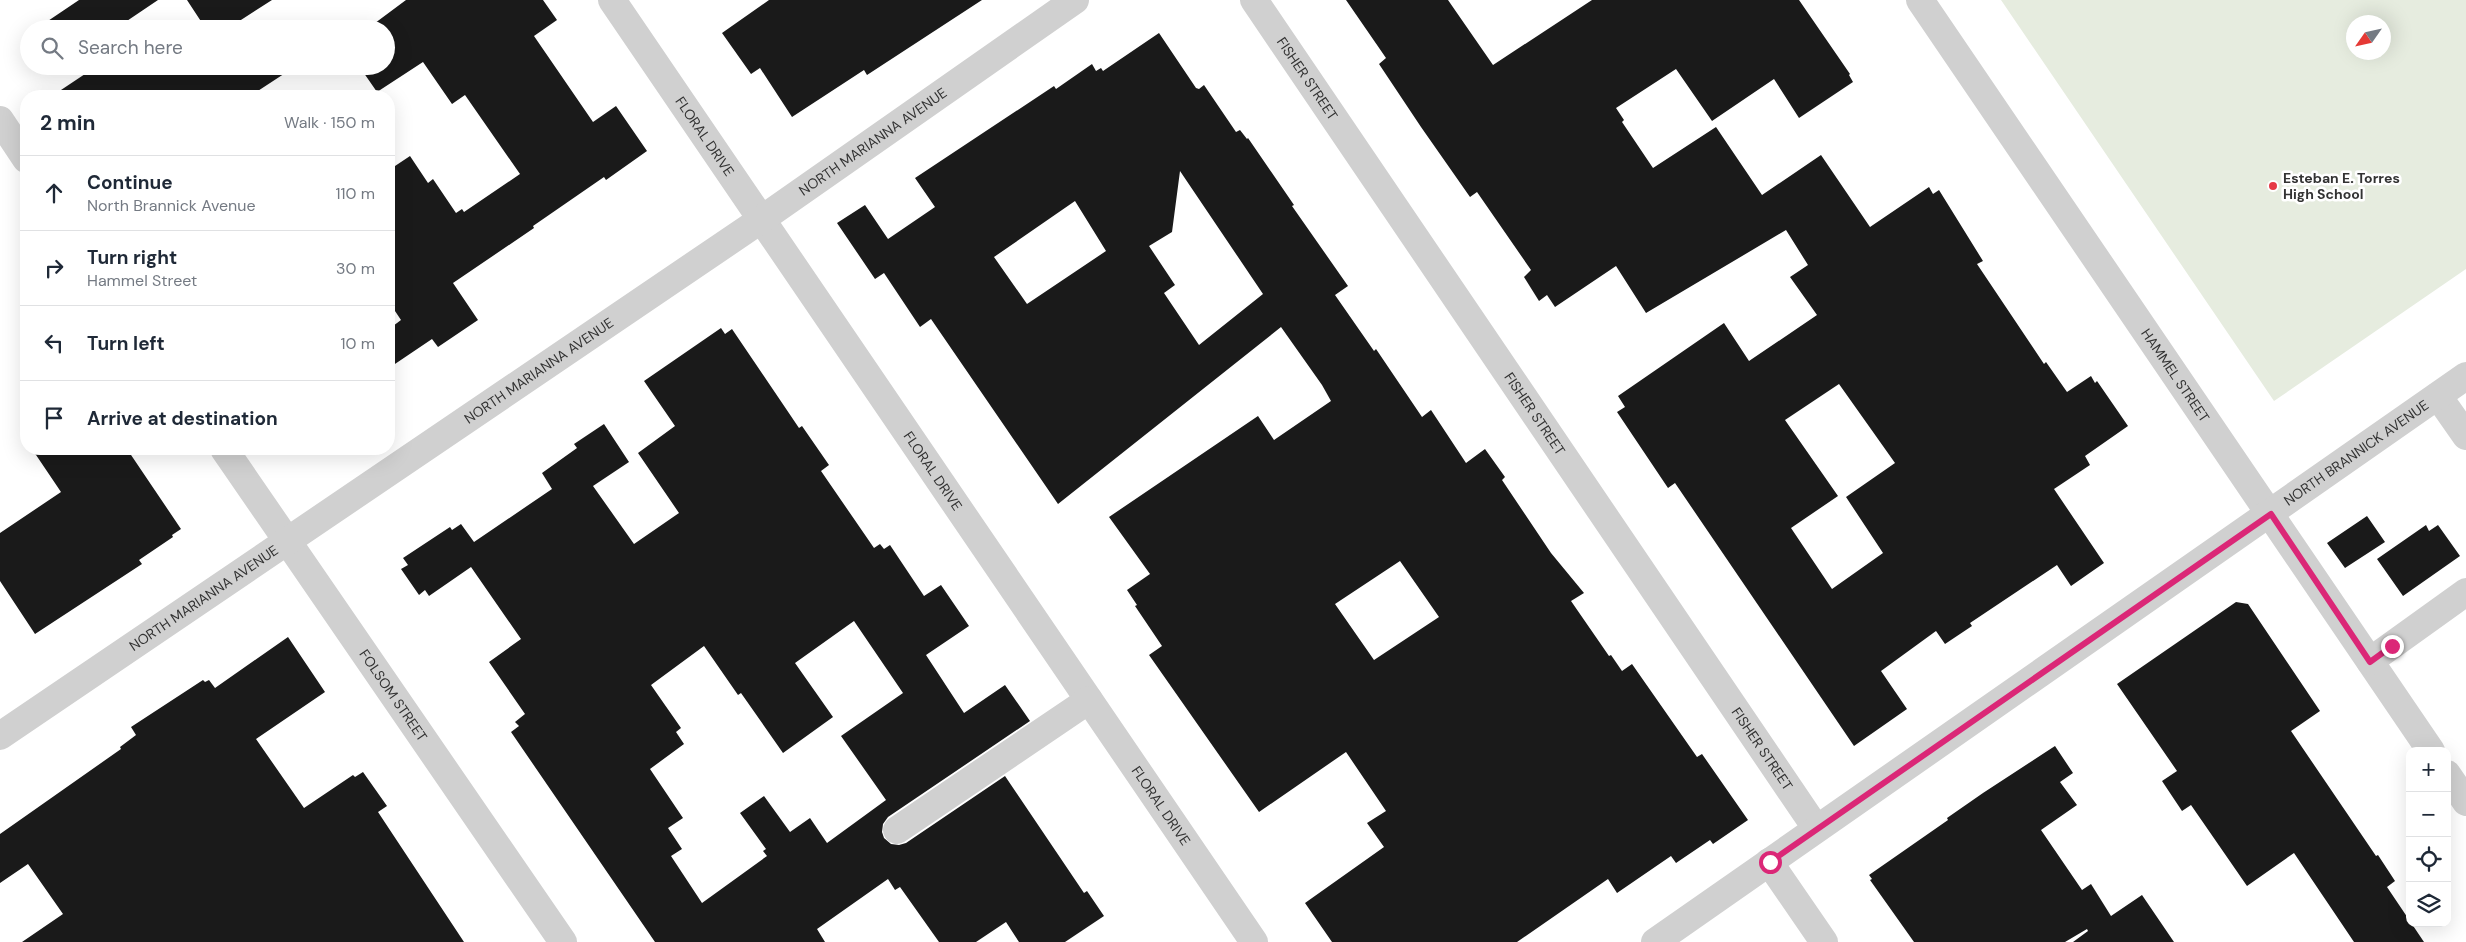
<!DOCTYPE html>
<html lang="en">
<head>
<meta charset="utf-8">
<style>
	body { margin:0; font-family:"DM Sans",sans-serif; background:#f2f2f3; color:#1f2937 }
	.controls { position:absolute; right:15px; bottom:15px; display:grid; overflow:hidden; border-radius:10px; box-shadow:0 5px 20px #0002 }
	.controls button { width:45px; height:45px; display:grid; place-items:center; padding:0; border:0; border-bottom:1px solid #e0e1e3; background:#fff; color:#1f2937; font:25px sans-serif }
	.compass { position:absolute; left:2346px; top:15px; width:45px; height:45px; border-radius:50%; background:#fff; box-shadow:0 5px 20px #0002; rotate:236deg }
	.stop { position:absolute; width:15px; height:15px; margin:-11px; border:4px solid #db2777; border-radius:50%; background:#fff }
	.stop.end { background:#db2777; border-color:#fff; box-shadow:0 1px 5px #0008 }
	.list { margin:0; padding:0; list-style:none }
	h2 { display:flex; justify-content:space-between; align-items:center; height:65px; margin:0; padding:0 20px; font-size:21px }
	h2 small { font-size:16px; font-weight:400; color:#747a83 }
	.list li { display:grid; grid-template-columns:32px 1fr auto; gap:15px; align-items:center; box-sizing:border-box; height:75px; padding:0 20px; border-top:1px solid #e0e1e3 }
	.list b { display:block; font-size:19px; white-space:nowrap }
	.list p { margin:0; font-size:16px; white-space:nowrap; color:#747a83 }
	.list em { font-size:16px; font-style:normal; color:#747a83 }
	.icon { flex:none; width:28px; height:28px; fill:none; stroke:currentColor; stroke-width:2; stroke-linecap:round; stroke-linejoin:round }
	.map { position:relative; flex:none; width:2466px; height:942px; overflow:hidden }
	.search { position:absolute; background:#fff; box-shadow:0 5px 20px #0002; left:20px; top:20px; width:375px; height:55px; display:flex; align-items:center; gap:12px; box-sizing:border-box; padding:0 18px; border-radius:28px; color:#747a83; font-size:19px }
	.panel { position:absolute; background:#fff; box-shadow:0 5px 20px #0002; left:20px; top:90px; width:375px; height:365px; border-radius:20px }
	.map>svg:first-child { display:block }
	.green { fill:#e6ecdf; fill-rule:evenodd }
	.building { fill:#1a1a1a; fill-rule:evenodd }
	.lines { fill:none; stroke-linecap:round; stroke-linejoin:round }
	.minor { stroke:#d0d0d0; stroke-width:28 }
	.route { stroke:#db2777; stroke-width:6 }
	.poi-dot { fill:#e63946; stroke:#fff; stroke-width:2 }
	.labels { text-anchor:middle; stroke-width:5; stroke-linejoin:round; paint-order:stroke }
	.street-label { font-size:14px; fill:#333; stroke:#fff }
	.poi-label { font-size:14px; font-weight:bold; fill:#333; stroke:#fff; text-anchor:start }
</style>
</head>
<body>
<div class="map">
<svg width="2466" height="942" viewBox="0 0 2466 942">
	<rect width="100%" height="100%" fill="#fff"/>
	<path class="green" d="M2001 0H2466V269L2274 401ZM2384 22V52H2354V22Z"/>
	<path class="building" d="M79 0H158L115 29H36Z
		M187 0H272L227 29H206Z
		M406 0H543L557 20 534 36 593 122 616 106 647 151 606 180 604 177 533 226 534 228 453 283 478 320 438 347 432 339 389 368V329L401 320 389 302V170L410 156 428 183 433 179 456 213 462 209 464 212 520 174 465 95 452 104 423 62 377 92 359 66H386V29H367Z
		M769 0H982L867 75 864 70 792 117 760 68 751 74 722 33Z
		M1346 0H1448L1493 65 1592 0H1799L1850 74 1849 75 1853 82 1799 118 1774 79 1712 121 1676 69 1616 108 1624 120 1622 122 1653 168 1716 127 1762 195 1821 155 1870 227 1929 187 1933 194 1939 190 1983 261 1977 264 2044 364 2046 362 2067 392 2091 376 2095 383 2097 381 2128 426 2085 456 2090 465 2054 489 2104 563 2071 586 2057 565 1970 623 1972 626 1945 644 1936 631 1881 671 1907 709 1854 746 1675 483 1668 488 1617 412 1625 407 1618 396 1724 323 1749 361 1817 315 1790 277 1808 265 1786 230 1646 313 1616 266 1555 307 1547 295 1539 301 1524 277 1531 270 1477 192 1470 197 1421 127 1379 64 1386 58ZM1839 384 1895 463 1846 497 1883 553 1832 589 1791 528 1838 496 1785 420Z
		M1159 33 1196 88 1199 89 1204 85 1236 132 1240 130 1247 139 1248 138 1294 205 1292 206 1348 286 1335 295 1374 351 1376 349 1422 417 1431 410 1466 463 1485 449 1505 477 1502 480 1551 553 1584 593 1571 601 1609 656 1611 655 1622 671 1632 664 1697 757 1702 754 1748 820 1713 844 1710 840 1676 863 1671 856 1617 893 1608 879 1517 942H1332L1305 903 1384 847 1367 823 1386 811 1346 752 1259 812 1149 655 1162 646 1135 606 1137 605 1127 590 1150 574 1109 517 1258 416 1274 440 1331 401 1322 385 1281 327 1058 504 931 319 920 327 884 273 875 279 837 223 865 205 888 239 935 207 915 178 1054 86 1056 89 1092 64 1096 71 1101 68 1103 71ZM1180 171 1263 294 1199 345 1164 293 1175 285 1149 246 1172 232ZM1075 201 1106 251 1027 304 994 257ZM1400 561 1439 617 1374 660 1335 604Z
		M97 66H296L250 96H52Z
		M721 328 725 334 732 329 799 428 802 426 829 465 821 471 874 548 880 544 884 549 890 545 924 596 941 585 969 626 926 655 964 713 1005 685 1030 721 888 817 883 824 882 832 884 838 891 844 899 845 906 843 1005 776 1084 893 1087 891 1104 916 1065 942H1019L1006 922 976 942H939L900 887 895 890 888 879 817 929 825 942H655L511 732 519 726 515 722 525 714 489 662 521 639 471 567 429 596 425 590 419 595 401 569 408 565 403 558 450 527 452 530 461 524 474 542 552 489 542 473 577 448 574 444 604 424 629 462 593 486 634 544 679 513 638 453 675 426 644 381ZM854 621 903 693 841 736 886 800 827 843 810 818 790 832 764 796 740 813 766 849 763 851 767 856 702 903 671 856 682 849 668 828 683 818 650 769 684 744 676 732 681 728 651 685 704 646 738 695 741 693 783 753 833 717 795 663Z
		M32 449H127L181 529 172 535 173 537 139 560 142 564 35 634 0 581V533L61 492Z
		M2367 516 2385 542 2345 568 2327 543Z
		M2426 525 2429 531 2438 525 2460 556 2403 596 2377 559Z
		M2236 602 2248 604 2320 711 2291 731 2376 856 2378 855 2395 881 2387 887 2424 942H2354L2294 853 2247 886 2191 805 2182 811 2162 781 2177 771 2117 684Z
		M288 637 325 692 256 739 304 808 353 775 355 777 363 772 387 806 378 812 464 942H22L63 914 28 864 0 883V834L121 749 120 747 136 735 131 727 203 680 205 682 209 680 215 688Z
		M2055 746 2073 773 2060 782 2077 805 2041 830 2082 890 2091 884 2111 916 2142 895 2174 942H2073L2088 931 2087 929 2065 942H1914L1870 880 1872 879 1869 875 1948 820 1947 818 1983 793Z"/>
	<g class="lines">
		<g class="minor">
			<path id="s1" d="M612 0 1254 942"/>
			<path id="s2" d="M1254 0 1816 828"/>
			<path id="s3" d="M1920 0 2431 751"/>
			<path d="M0 120 26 159"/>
			<path d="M2438 396 2466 436"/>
			<path id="s4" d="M224 449 563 942"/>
			<path d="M2370 661 2466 592"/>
			<path id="s5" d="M0 736 762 219 1075 0"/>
			<path d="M2447 774 2466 802"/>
			<path d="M897 830 1089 700"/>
			<path d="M1769 862 1824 942"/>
			<path id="s6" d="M1655 942 2466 376"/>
		</g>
	</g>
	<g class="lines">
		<path class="route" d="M1770 862 2271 514 2370 662 2392 646"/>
	</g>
	<circle class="poi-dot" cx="2273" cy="186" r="5"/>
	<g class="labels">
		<g class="street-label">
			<text dy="5" stroke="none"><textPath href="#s2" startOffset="95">FISHER STREET</textPath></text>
			<text dy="5" stroke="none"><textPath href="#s1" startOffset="165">FLORAL DRIVE</textPath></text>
			<text dy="5" stroke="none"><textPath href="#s5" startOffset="1056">NORTH MARIANNA AVENUE</textPath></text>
			<text dy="5" stroke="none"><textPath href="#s5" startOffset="651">NORTH MARIANNA AVENUE</textPath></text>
			<text dy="5" stroke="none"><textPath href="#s3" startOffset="454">HAMMEL STREET</textPath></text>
			<text dy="5" stroke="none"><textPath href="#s2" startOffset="500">FISHER STREET</textPath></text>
			<text dy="5" stroke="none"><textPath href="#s6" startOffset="855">NORTH BRANNICK AVENUE</textPath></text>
			<text dy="5" stroke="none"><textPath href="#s1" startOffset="570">FLORAL DRIVE</textPath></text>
			<text dy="5" stroke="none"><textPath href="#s5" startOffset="246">NORTH MARIANNA AVENUE</textPath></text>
			<text dy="5" stroke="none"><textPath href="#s4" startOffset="299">FOLSOM STREET</textPath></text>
			<text dy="5" stroke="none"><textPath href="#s2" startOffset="905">FISHER STREET</textPath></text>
			<text dy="5" stroke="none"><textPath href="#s1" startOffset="975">FLORAL DRIVE</textPath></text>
		</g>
		<g class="poi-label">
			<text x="2283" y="183">Esteban E. Torres<tspan x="2283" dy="16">High School</tspan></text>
		</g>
	</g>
</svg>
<div class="controls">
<button>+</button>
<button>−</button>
<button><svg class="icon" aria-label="locate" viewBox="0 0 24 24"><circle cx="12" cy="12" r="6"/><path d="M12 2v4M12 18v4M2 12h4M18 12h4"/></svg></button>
<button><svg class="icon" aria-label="layers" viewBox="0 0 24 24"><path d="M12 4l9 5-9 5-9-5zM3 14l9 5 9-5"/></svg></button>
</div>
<svg class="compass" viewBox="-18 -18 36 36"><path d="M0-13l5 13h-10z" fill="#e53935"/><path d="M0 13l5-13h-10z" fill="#747a83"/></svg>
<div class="stop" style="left:1770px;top:862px"></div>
<div class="stop end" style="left:2392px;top:646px"></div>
<div class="search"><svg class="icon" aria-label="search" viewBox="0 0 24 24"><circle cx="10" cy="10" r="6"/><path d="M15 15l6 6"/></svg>Search here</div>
<section class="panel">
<h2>2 min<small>Walk · 150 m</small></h2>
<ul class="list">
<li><svg class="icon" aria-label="ahead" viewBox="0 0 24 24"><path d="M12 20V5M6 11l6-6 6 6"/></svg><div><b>Continue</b><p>North Brannick Avenue</p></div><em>110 m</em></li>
<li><svg class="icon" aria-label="right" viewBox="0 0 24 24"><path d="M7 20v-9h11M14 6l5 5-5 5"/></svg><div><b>Turn right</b><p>Hammel Street</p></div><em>30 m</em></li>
<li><svg class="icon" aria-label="left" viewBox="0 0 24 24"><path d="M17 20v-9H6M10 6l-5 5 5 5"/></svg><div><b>Turn left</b></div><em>10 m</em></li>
<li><svg class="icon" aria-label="arrive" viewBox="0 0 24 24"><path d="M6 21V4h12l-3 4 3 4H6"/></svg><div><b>Arrive at destination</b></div></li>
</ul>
</section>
</div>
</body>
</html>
